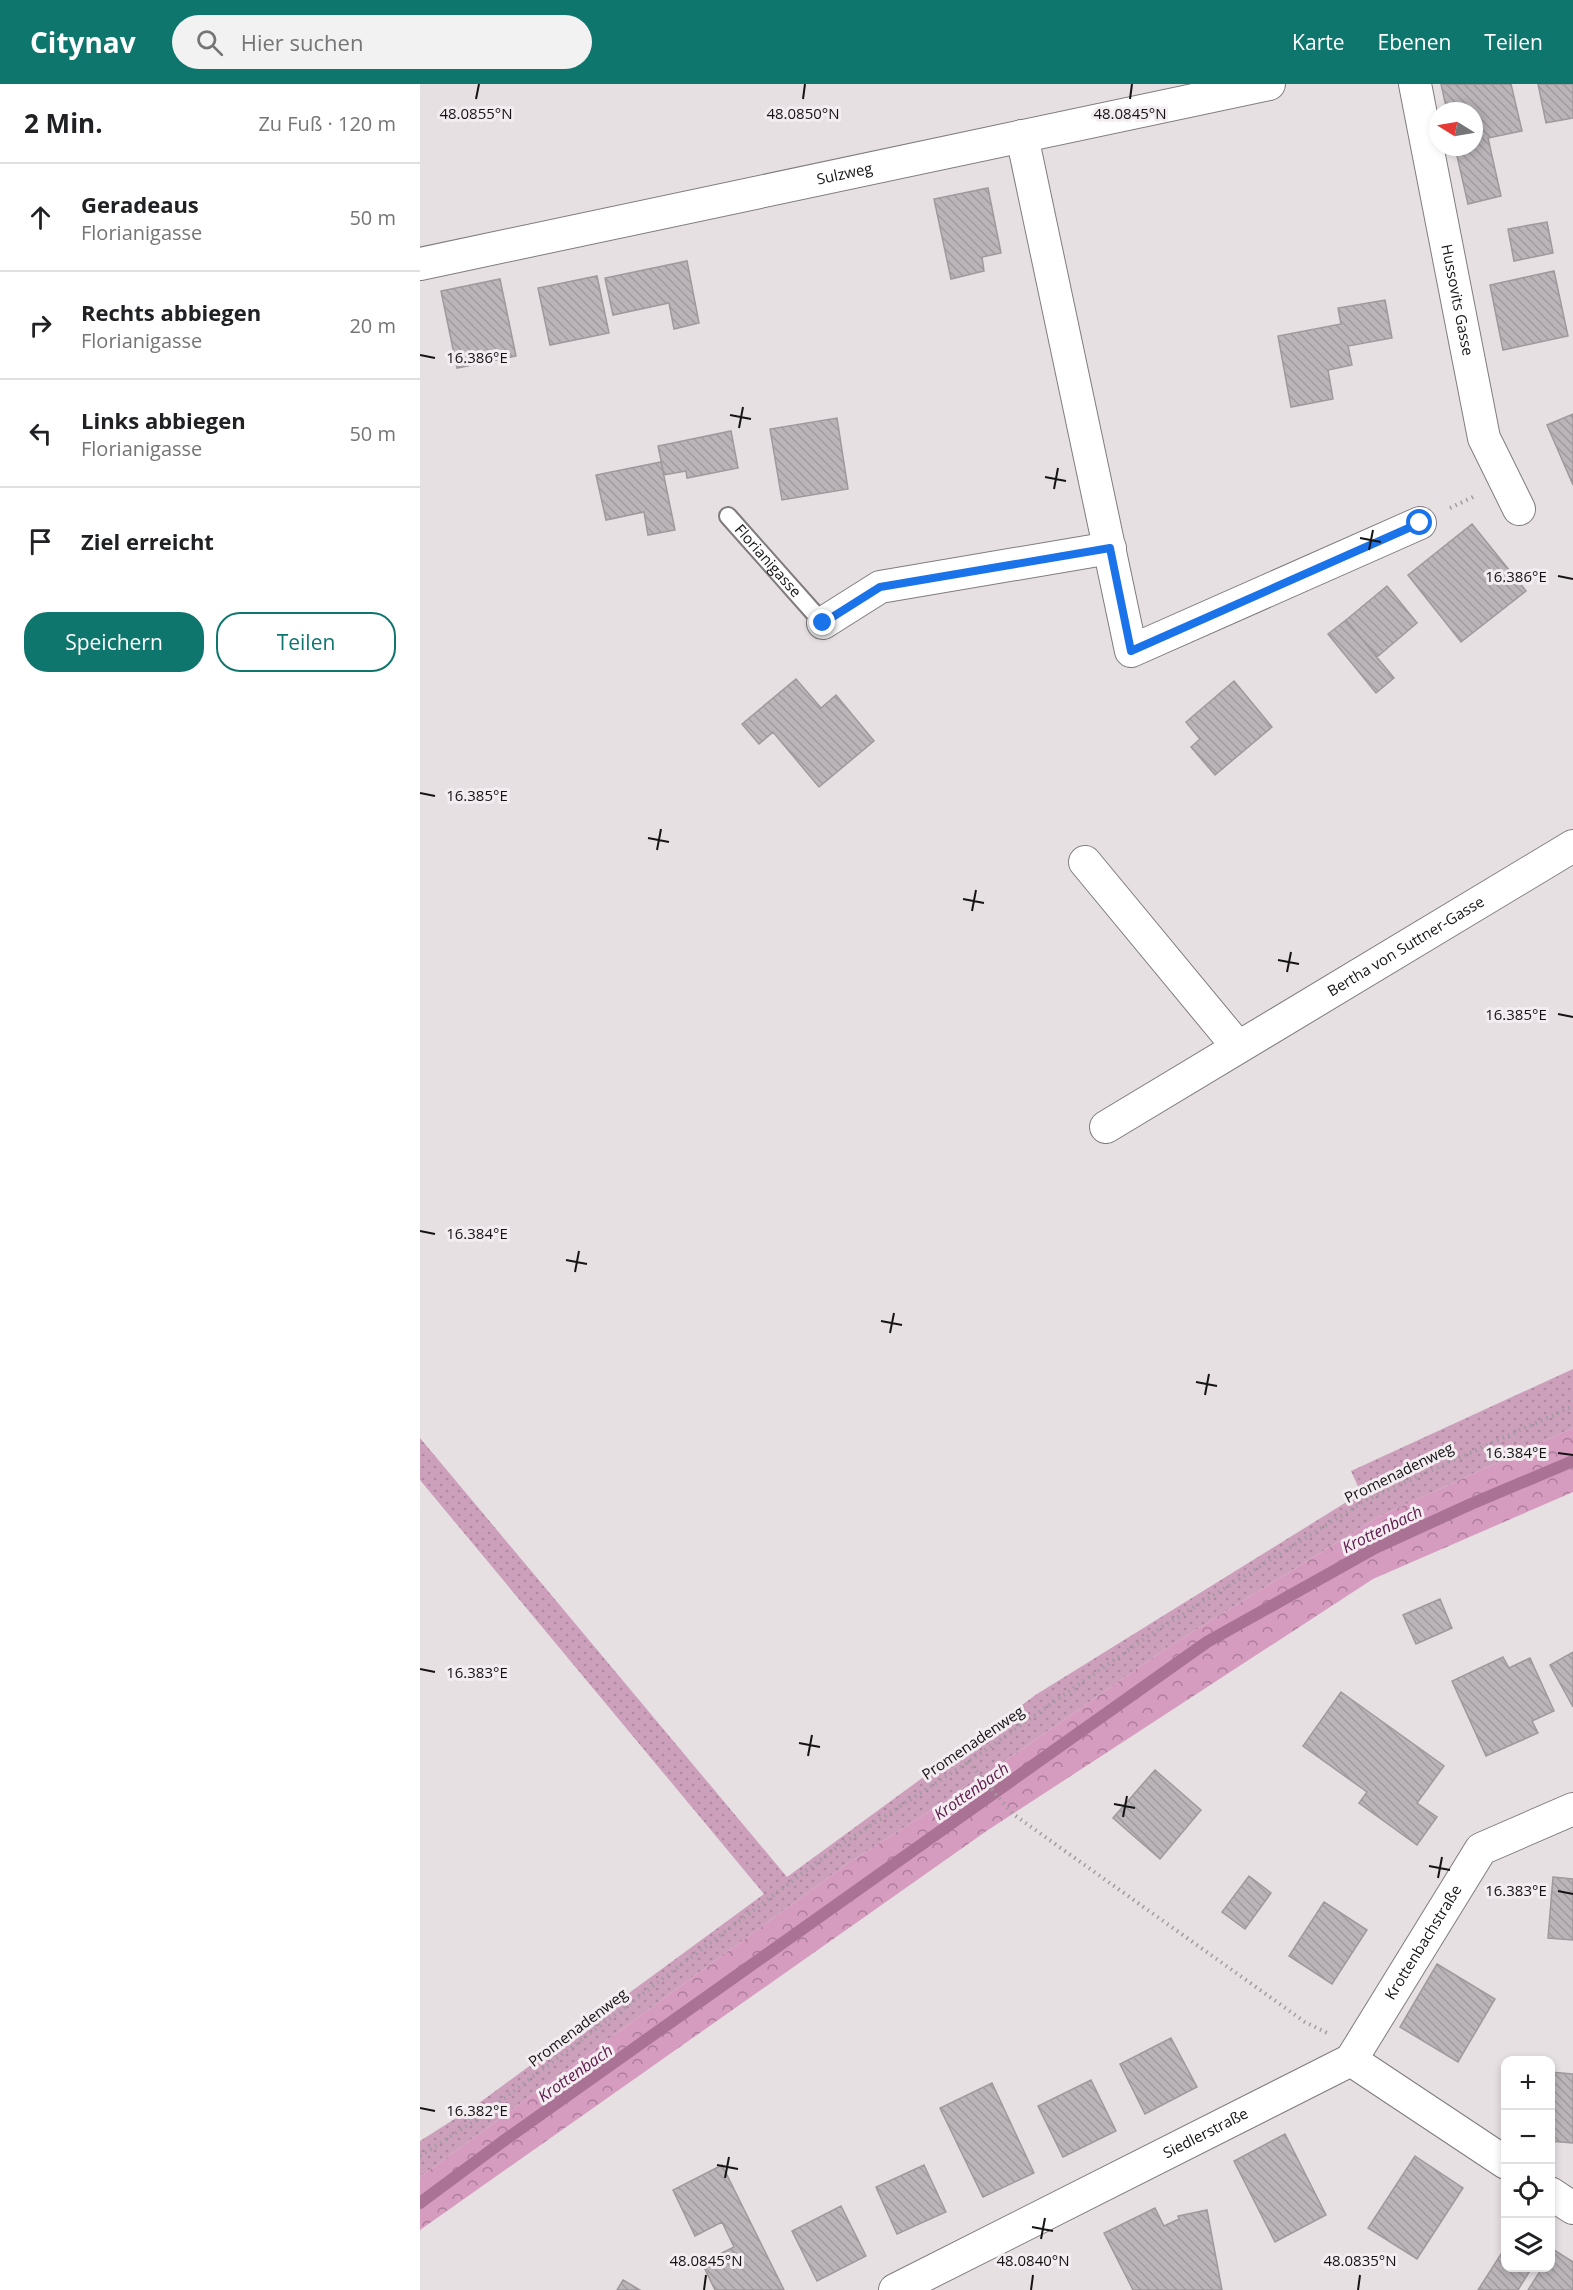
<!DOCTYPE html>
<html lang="de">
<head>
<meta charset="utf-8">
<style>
	body { margin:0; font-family:"Open Sans",sans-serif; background:#f2f2f2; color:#202124 }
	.controls { position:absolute; right:18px; bottom:18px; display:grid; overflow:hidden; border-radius:12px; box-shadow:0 3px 9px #0003 }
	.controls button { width:54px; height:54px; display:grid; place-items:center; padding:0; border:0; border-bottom:2px solid #e0e0e0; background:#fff; color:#202124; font:30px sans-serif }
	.compass { position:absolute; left:1009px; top:18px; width:54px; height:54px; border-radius:50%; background:#fff; box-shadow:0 3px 9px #0003; rotate:281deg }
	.stop { position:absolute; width:18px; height:18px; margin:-14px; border:4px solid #1a73e8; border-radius:50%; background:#fff }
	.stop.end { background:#1a73e8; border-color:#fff; box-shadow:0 2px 6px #0008 }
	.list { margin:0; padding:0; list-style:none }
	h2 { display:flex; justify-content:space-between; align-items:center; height:78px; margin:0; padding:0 24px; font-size:26px }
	h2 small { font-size:20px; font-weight:400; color:#757577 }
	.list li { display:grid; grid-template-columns:39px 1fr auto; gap:18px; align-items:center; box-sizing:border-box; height:108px; padding:0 24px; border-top:2px solid #e0e0e0 }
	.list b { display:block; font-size:22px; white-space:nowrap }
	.list p { margin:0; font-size:20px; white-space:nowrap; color:#757577 }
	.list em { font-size:20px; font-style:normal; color:#757577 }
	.actions { display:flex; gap:12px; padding:18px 24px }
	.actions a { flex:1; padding:14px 0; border:2px solid #0f766e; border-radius:24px; text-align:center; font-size:21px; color:#0f766e }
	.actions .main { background:#0f766e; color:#fff }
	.icon { flex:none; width:33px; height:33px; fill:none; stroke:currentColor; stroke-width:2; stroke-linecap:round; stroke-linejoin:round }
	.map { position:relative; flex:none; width:1153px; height:2206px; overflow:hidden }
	header { display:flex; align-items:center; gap:36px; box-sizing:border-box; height:84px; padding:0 30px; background:#0f766e; color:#fff }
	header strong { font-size:28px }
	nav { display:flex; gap:33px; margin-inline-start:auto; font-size:21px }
	.search { width:420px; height:54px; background:#f2f2f2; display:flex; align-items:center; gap:15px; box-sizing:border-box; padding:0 21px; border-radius:33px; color:#757577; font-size:22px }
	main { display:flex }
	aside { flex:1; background:#fff }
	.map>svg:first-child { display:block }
	.grass { fill:url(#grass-dots) }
	.forest { fill:url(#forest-crowns) }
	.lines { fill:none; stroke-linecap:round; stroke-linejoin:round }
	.stream { stroke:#aa7396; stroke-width:12 }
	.building { fill:url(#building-back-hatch); stroke:#9f999c; stroke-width:1.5 }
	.service-casing { stroke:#817b7e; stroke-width:20 }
	.minor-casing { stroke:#817b7e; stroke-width:34 }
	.path { stroke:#a19c9f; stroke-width:4; stroke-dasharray:1.5 4.5; stroke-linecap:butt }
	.service { stroke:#fff; stroke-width:16 }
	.minor { stroke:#fff; stroke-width:32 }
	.route { stroke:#1a73e8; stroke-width:8 }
	.ticks { fill:none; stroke:#151314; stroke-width:2 }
	.labels { text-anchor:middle; stroke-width:6; stroke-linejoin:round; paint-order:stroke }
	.street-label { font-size:15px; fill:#151314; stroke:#f3edf1 }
	.water-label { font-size:16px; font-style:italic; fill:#5c1849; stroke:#f3edf1 }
	.ticks-label { font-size:15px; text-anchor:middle; fill:#151314; stroke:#f3edf1; stroke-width:6; stroke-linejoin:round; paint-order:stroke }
</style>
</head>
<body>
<header>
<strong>Citynav</strong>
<div class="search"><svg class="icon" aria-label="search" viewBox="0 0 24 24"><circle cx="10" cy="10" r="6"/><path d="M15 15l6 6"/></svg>Hier suchen</div>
<nav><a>Karte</a><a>Ebenen</a><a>Teilen</a></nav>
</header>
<main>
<aside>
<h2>2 Min.<small>Zu Fuß · 120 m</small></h2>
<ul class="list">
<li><svg class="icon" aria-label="ahead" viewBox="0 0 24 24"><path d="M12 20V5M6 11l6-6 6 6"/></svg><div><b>Geradeaus</b><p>Florianigasse</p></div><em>50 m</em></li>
<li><svg class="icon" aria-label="right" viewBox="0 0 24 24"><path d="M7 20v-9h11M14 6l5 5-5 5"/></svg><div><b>Rechts abbiegen</b><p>Florianigasse</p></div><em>20 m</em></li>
<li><svg class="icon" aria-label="left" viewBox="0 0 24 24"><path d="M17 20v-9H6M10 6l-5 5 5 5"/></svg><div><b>Links abbiegen</b><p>Florianigasse</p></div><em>50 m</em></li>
<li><svg class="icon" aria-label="arrive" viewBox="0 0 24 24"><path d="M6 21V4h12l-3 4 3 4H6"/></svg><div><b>Ziel erreicht</b></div></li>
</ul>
<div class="actions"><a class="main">Speichern</a><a>Teilen</a></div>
</aside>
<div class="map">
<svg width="1153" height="2206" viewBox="0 0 1153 2206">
	<defs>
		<pattern id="grass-dots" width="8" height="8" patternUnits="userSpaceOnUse" patternTransform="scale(1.5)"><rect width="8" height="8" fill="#cc9fbb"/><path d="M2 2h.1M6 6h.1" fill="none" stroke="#ae88a0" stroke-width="1.8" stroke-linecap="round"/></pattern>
		<pattern id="forest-crowns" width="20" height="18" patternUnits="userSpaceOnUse" patternTransform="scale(1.5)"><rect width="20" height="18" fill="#d69cc0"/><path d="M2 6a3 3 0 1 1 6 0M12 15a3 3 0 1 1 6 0" fill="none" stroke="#ac7e9b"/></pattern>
		<pattern id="building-back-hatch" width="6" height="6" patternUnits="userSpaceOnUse" patternTransform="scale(1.5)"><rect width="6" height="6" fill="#bbb5b9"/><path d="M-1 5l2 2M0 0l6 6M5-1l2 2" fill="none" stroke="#a09b9e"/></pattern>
	</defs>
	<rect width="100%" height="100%" fill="#e6e0e3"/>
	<path class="grass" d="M1153 1285V1344L958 1433 745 1565 559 1695 427 1780 0 2093V2057L55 2022 344 1810 0 1396V1354L367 1793 617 1610 941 1409 931 1387Z"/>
	<path class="forest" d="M1153 1344V1408L953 1495 568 1746 0 2146V2093L427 1780 559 1695 745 1565 958 1433Z"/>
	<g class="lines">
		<path class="stream" d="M0 2119 82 2058 787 1558 955 1464 1051 1420 1153 1377"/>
	</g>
	<path class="building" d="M1021 0H1091L1102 47 1068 54 1081 112 1048 120 1035 63H1054V27H1027Z
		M1118 0H1153V34L1126 39Z
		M568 104 581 169 562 173 564 187 531 195 514 115Z
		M1127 138 1133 169 1094 177 1088 145Z
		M267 177 279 239 254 245 249 219 193 231 185 194Z
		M1134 187 1148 252 1083 266 1070 201Z
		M177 192 189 249 130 261 118 204Z
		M80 195 96 272 37 284 21 207Z
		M965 216 972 254 928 262 932 281 908 286 913 315 871 323 858 252 921 240 918 224Z
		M1153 330V401L1127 341Z
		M417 334 428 405 362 416 350 345Z
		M311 347 318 384 267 394 266 387 244 391 238 362Z
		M241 378 255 446 228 451 224 428 186 436 176 391Z
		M1052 440 1106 507 1041 558 988 491Z
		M967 502 997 539 957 573 926 536Z
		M926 536 974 594 956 609 908 550Z
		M376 595 401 624 416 611 454 657 399 703 353 648 339 660 322 640Z
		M814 597 852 643 795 691 771 663 780 655 766 638Z
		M1020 1515 1032 1544 996 1560 983 1531Z
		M1153 1568V1623L1130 1581Z
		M1083 1573 1089 1584 1110 1574 1134 1627 1112 1637 1118 1649 1066 1672 1032 1597Z
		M921 1608 1024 1682 997 1719 1017 1733 997 1761 939 1719 947 1708 883 1662Z
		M735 1686 781 1726 740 1775 693 1734Z
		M829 1792 851 1809 825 1845 802 1828Z
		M1133 1793 1153 1795V1856L1128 1854Z
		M904 1818 947 1846 912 1900 869 1872Z
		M1017 1880 1075 1915 1038 1978 980 1943Z
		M751 1954 777 2003 725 2030 700 1980Z
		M1130 1988 1153 1990V2059L1130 2057Z
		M671 1996 696 2047 643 2073 618 2022Z
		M572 1999 614 2089 563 2113 520 2024Z
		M865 2050 906 2131 855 2158 814 2077Z
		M995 2072 1043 2104 997 2175 948 2144Z
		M302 2081 364 2206H295L282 2179 314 2163 302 2138 275 2152 253 2106Z
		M504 2081 526 2128 477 2150 456 2103Z
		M421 2122 446 2172 397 2197 372 2147Z
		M735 2124 744 2142 759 2135 758 2132 787 2126 802 2206H713L684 2149Z
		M1134 2166 1153 2178V2206H1108L1122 2184H1130V2171Z
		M1083 2167 1086 2169V2184L1111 2185 1098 2206H1058Z
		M203 2196 220 2206H197Z"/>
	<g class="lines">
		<defs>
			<g id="service">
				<path id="s1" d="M308 432 403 539"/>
			</g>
			<g id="minor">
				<path id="s2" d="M995 0 1064 354 1099 425"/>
				<path d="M602 52 711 567 1000 439"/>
				<path id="s3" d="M0 180 849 0"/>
				<path d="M403 539 460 503 690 464"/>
				<path d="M665 778 818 963"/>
				<path id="s4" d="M686 1043 1153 762"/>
				<path id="s5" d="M931 1976 1061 1765 1153 1725"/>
				<path d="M1130 2109 1153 2124"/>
				<path id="s6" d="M475 2206 931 1976 1086 2079"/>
			</g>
		</defs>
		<use href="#service" class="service-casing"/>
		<use href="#minor" class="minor-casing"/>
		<path class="path" d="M1030 424 1053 413
			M548 1678 593 1730 885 1938 907 1949
			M0 2072 54 2037 416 1764 548 1678 734 1548 948 1415 1153 1322"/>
		<use href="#service" class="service"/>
		<use href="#minor" class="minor"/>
	</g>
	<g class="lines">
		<path class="route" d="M403 539 460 503 690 464 711 567 1000 439"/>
	</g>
	<path class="ticks" d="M56 15 59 0M383 15 385 0M710 15 712 0M0 271 15 274M310 331 331 335M319 344 323 323M625 393 646 397M634 405 638 384M940 454 961 458M949 466 953 446M1138 492 1153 495M0 709 15 712M228 754 249 758M237 766 241 745M543 815 564 819M552 827 556 806M858 876 879 880M867 888 871 868M1138 930 1153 933M0 1147 15 1150M146 1176 167 1180M155 1188 159 1167M461 1237 482 1241M470 1249 474 1229M776 1298 797 1302M785 1311 789 1290M1138 1369 1153 1371M0 1585 15 1588M379 1659 400 1663M388 1672 392 1651M694 1720 715 1724M703 1733 707 1712M1009 1782 1030 1786M1018 1794 1022 1773M1138 1807 1153 1810M0 2024 15 2027M297 2081 318 2085M305 2094 309 2073M612 2143 633 2147M621 2155 625 2134M284 2206 286 2191M611 2206 613 2191M938 2206 940 2191"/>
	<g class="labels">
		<g class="street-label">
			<text dy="5" stroke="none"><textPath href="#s3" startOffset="434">Sulzweg</textPath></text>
			<text dy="5" stroke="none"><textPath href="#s2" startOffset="220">Hussovits Gasse</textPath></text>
			<text dy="5" stroke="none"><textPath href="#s1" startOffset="60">Florianigasse</textPath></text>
			<text dy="5" stroke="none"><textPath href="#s4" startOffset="350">Bertha von Suttner-Gasse</textPath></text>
			<text transform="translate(979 1389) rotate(-26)" y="5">Promenadenweg</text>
			<text transform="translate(553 1659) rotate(-34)" y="5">Promenadenweg</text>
			<text dy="5" stroke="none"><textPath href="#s5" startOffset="138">Krottenbachstraße</textPath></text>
			<text transform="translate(158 1944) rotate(-37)" y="5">Promenadenweg</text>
			<text dy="5" stroke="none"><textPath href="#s6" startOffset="348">Siedlerstraße</textPath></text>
		</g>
		<g class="water-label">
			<text transform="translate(962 1445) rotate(-26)" y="6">Krottenbach</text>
			<text transform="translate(551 1707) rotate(-35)" y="6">Krottenbach</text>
			<text transform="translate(155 1989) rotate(-35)" y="6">Krottenbach</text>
		</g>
	</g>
	<g class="ticks-label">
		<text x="56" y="35">48.0855°N</text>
		<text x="383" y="35">48.0850°N</text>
		<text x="710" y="35">48.0845°N</text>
		<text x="57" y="279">16.386°E</text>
		<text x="1096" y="498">16.386°E</text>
		<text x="57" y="717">16.385°E</text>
		<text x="1096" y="936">16.385°E</text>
		<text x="57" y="1155">16.384°E</text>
		<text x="1096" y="1374">16.384°E</text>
		<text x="57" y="1594">16.383°E</text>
		<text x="1096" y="1812">16.383°E</text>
		<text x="57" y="2032">16.382°E</text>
		<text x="286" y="2182">48.0845°N</text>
		<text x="613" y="2182">48.0840°N</text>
		<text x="940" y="2182">48.0835°N</text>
	</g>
</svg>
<div class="controls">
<button>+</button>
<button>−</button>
<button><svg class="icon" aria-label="locate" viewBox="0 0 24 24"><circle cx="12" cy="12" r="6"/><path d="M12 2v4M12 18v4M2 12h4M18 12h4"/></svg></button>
<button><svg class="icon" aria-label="layers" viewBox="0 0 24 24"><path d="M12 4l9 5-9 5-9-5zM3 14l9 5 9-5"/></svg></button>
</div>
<svg class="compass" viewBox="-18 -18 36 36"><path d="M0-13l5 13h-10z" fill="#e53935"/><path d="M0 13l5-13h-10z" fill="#757577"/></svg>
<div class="stop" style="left:1000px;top:439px"></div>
<div class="stop end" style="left:403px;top:539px"></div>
</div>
</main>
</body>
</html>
